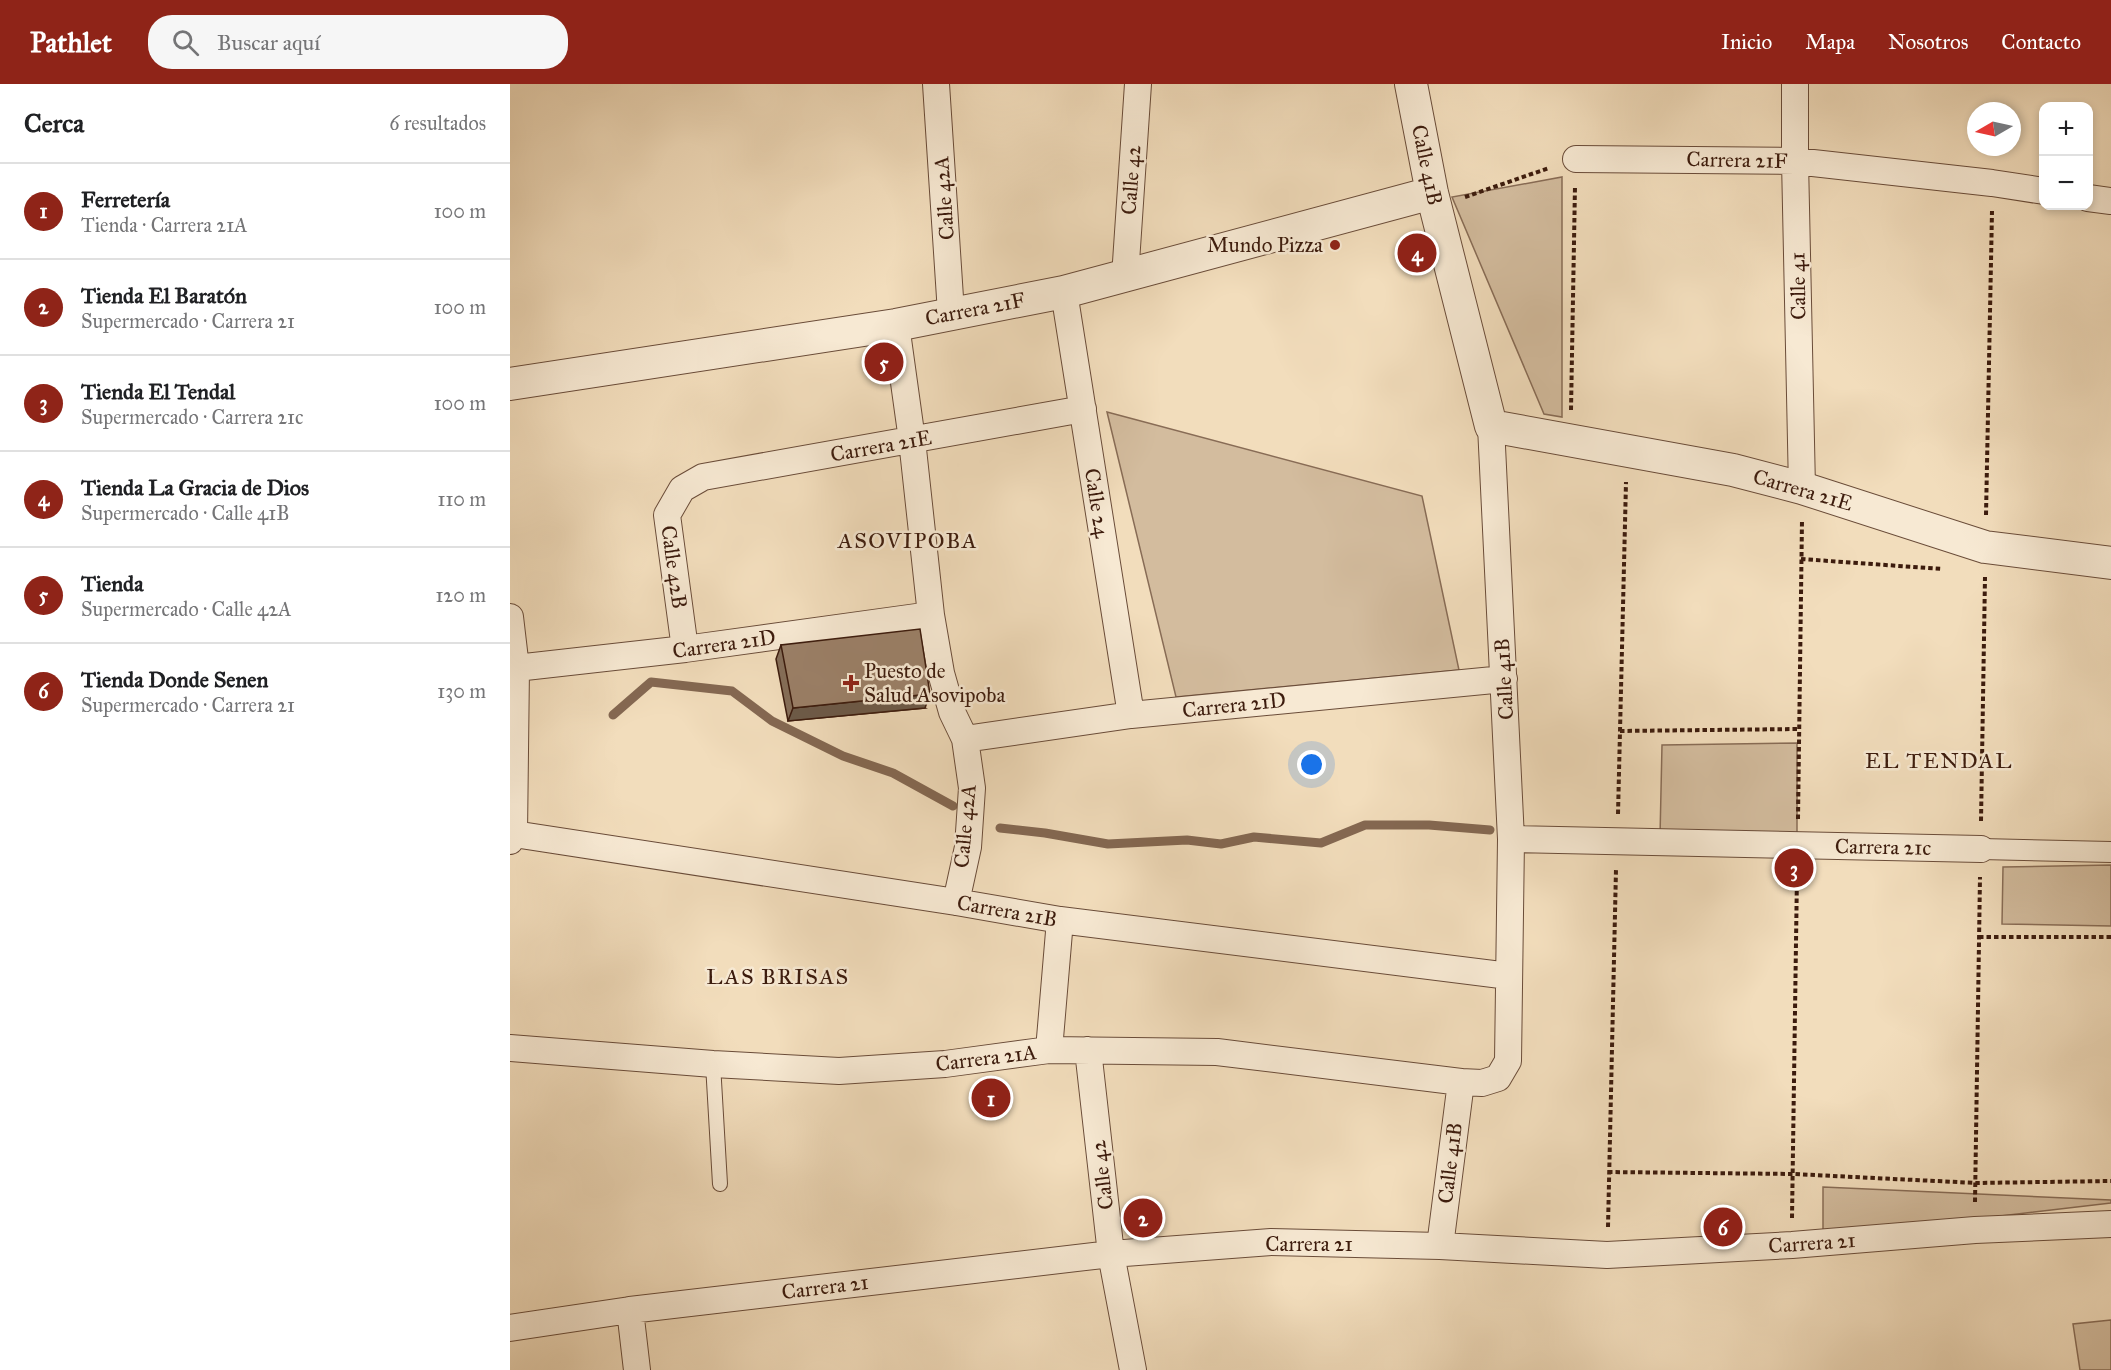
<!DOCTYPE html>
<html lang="es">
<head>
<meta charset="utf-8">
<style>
	body { margin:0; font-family:"IM FELL Great Primer",serif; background:#f6f6f6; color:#202124 }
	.controls { position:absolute; right:18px; top:18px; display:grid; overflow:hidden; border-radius:12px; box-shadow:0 3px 9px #0003 }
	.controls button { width:54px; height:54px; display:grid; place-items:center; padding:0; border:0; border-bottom:2px solid #e0e0e0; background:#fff; color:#202124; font:30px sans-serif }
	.compass { position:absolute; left:1457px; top:18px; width:54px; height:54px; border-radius:50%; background:#fff; box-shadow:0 3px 9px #0003; rotate:261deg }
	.you { position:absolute; left:802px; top:681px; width:21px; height:21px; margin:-15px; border:4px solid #fff; border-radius:50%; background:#1a73e8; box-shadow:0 0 0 9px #1a73e833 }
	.badge { display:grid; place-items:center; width:39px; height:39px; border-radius:50%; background:#8f2418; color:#fff; font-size:20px; font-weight:700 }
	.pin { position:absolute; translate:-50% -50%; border:3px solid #fff; box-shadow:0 2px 6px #0006 }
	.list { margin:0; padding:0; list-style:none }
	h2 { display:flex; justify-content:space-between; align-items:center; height:78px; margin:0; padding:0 24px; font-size:26px }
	h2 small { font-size:20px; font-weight:400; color:#757577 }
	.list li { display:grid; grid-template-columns:39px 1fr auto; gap:18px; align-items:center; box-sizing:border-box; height:96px; padding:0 24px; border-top:2px solid #e0e0e0 }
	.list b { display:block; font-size:22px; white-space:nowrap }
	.list p { margin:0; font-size:20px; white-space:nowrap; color:#757577 }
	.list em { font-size:20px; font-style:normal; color:#757577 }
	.icon { flex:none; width:33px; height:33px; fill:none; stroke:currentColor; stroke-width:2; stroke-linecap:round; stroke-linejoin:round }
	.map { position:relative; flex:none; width:1601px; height:1286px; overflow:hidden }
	header { display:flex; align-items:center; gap:36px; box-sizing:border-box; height:84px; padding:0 30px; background:#8f2418; color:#fff }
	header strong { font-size:28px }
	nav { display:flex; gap:33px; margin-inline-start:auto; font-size:21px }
	.search { width:420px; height:54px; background:#f6f6f6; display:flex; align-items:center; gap:15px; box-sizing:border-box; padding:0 21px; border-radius:24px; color:#757577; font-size:22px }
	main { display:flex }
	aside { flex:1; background:#fff }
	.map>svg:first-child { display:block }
	.green { fill:#d3bc9e; stroke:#886c56; stroke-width:1.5 }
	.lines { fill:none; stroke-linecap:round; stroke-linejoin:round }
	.stream { stroke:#846852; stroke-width:9 }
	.service-casing { stroke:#6a4c39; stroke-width:16 }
	.pedestrian-casing { stroke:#6a4c39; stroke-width:22 }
	.minor-casing { stroke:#6a4c39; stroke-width:28 }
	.tertiary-casing { stroke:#6a4c39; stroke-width:34 }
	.path { stroke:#3c1b0d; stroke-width:4; stroke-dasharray:4.5 3; stroke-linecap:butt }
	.service { stroke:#f7e9d3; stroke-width:14 }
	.pedestrian { stroke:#f7e9d3; stroke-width:20 }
	.minor { stroke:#f7e9d3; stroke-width:26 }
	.tertiary { stroke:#f7e9d3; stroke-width:32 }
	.wall { fill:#856e59; stroke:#3c1b0d; stroke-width:1.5 }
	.shaded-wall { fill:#6c5a49; stroke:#3c1b0d; stroke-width:1.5 }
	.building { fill:#9b8068; stroke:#3c1b0d; stroke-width:1.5 }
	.poi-dot { fill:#8f2418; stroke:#f7e9d3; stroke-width:2 }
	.labels { text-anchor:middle; stroke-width:5; stroke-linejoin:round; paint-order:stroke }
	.street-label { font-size:21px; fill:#3c1b0d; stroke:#f7e9d3 }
	.poi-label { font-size:21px; fill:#3c1b0d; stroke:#f7e9d3; text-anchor:end }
	.neighbourhood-label { font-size:22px; letter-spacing:1.5px; fill:#3c1b0d; stroke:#f7e9d3 }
</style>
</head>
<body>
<header>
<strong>Pathlet</strong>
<div class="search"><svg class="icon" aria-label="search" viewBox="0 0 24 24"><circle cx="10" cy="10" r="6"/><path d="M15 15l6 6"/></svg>Buscar aquí</div>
<nav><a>Inicio</a><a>Mapa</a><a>Nosotros</a><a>Contacto</a></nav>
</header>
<main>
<aside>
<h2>Cerca<small>6 resultados</small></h2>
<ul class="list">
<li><span class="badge">1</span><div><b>Ferretería</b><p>Tienda · Carrera 21A</p></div><em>100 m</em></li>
<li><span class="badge">2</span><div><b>Tienda El Baratón</b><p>Supermercado · Carrera 21</p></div><em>100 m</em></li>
<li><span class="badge">3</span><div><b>Tienda El Tendal</b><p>Supermercado · Carrera 21c</p></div><em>100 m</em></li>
<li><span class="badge">4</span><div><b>Tienda La Gracia de Dios</b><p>Supermercado · Calle 41B</p></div><em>110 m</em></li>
<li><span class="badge">5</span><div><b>Tienda</b><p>Supermercado · Calle 42A</p></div><em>120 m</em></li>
<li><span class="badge">6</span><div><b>Tienda Donde Senen</b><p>Supermercado · Carrera 21</p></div><em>130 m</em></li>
</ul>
</aside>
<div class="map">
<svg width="1601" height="1286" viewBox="0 0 1601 1286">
	<rect width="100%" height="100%" fill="#f2ddbc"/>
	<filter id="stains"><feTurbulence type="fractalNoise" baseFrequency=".00333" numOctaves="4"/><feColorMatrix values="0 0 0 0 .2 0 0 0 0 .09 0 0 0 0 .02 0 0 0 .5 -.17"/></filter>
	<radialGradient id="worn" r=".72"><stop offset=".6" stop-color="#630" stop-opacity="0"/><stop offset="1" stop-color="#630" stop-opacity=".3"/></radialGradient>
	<path class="green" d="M1052 93V333L1034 330 942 113Z
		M597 328 912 412 949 586 666 613Z
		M1287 659V754L1150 753 1152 661Z
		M1601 781V842L1492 840 1493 783Z
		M1313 1103 1601 1116V1119L1313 1153Z
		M1601 1236V1286H1570L1563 1240Z"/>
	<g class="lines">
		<path class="stream" d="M103 631 141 598 222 607 262 637 333 672 383 689 443 722
			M490 744 535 749 598 760 677 756 711 760 744 753 811 759 855 741H919L980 746"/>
		<defs>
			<path id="service" d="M203 980 210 1100"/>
			<path id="pedestrian" d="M1471 765 1601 768"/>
			<path id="minor" d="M426 0 441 229
				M1285 0V77L1292 404
				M1066 75 1285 77 1482 99 1534 107
				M1578 114 1601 117
				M615 193 628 0
				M554 208 621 631
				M386 241 402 356 421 531 431 589 442 628 455 655 462 704 458 763 446 818
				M0 533 6 584 4 750 0 757
				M175 565 157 431 172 405 193 393 573 325
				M6 584 175 565 421 531
				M455 655 621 631 994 595
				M4 750 446 818 550 836 999 892
				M1001 755 1471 765
				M0 964 203 980 329 987 435 980 539 966 707 968 951 998 972 999 988 994 998 977 1001 755 981 342
				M539 966 550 836
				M578 966 601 1170 623 1286
				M930 1162 951 998
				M120 1226 127 1286
				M0 1244 120 1226 601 1170 761 1158 930 1162 1097 1171 1282 1161 1465 1146 1601 1140"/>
			<path id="tertiary" d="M901 0 922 109 981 342 1223 386 1292 404 1475 463 1601 479
				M0 300 386 241 554 208 922 109"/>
		</defs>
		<use href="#service" class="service-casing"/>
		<use href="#pedestrian" class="pedestrian-casing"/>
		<use href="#minor" class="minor-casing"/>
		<use href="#tertiary" class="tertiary-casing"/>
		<path class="path" d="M955 113 1039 84
			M1061 326 1065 102
			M1476 431 1482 127
			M1291 475 1432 485
			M1110 647 1289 645
			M1108 730 1116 398
			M1288 735 1292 436
			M1471 737 1475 493
			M1469 853H1601
			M1098 1088 1283 1090 1466 1099 1601 1097
			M1465 1118 1470 793
			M1282 1134 1287 790
			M1098 1143 1106 785"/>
		<use href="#service" class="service"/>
		<use href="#pedestrian" class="pedestrian"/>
		<use href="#minor" class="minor"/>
		<use href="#tertiary" class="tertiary"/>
	</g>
	<path class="wall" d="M271 561 415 624 278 637 266 575Z"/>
	<path class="shaded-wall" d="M420 610 415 624 278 637 283 624Z"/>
	<path class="building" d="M410 545 420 610 283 624 271 561Z"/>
	<g class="poi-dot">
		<circle cx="825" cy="161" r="6"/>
		<path d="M338 590h6v6h6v6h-6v6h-6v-6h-6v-6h6z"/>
	</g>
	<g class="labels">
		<g class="street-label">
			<text transform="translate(1227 76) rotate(1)" y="7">Carrera 21F</text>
			<text transform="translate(917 81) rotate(78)" y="7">Calle 41B</text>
			<text transform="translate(621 96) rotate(-86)" y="7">Calle 42</text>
			<text transform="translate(434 114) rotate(-94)" y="7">Calle 42A</text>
			<text transform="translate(1288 202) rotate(-91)" y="7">Calle 41</text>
			<text transform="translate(465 225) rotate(-11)" y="7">Carrera 21F</text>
			<text transform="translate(371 362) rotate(-10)" y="7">Carrera 21E</text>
			<text transform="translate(1293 406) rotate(16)" y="7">Carrera 21E</text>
			<text transform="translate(587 419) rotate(81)" y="7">Calle 24</text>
			<text transform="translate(164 483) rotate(82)" y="7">Calle 42B</text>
			<text transform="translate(214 560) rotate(-8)" y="7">Carrera 21D</text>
			<text transform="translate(994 595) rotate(-93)" y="7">Calle 41B</text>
			<text transform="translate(724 621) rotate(-6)" y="7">Carrera 21D</text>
			<text transform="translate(455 742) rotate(-85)" y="7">Calle 42A</text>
			<text transform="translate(1373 763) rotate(1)" y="7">Carrera 21c</text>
			<text transform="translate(497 827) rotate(10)" y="7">Carrera 21B</text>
			<text transform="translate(476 974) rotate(-7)" y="7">Carrera 21A</text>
			<text transform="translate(940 1079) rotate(-83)" y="7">Calle 41B</text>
			<text transform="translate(592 1091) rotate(-97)" y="7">Calle 42</text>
			<text transform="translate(1302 1159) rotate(-4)" y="7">Carrera 21</text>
			<text x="799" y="1167">Carrera 21</text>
			<text transform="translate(315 1203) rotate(-7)" y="7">Carrera 21</text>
		</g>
		<g class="poi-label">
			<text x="813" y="168">Mundo Pizza</text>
			<text x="354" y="594" text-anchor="start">Puesto de<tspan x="354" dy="24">Salud Asovipoba</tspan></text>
		</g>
		<g class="neighbourhood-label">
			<text x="398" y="464">ASOVIPOBA</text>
			<text x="1429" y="684">EL TENDAL</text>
			<text x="268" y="900">LAS BRISAS</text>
		</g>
	</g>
	<rect width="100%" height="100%" filter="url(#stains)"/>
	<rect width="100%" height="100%" fill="url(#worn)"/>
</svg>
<div class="controls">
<button>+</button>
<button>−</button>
</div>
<svg class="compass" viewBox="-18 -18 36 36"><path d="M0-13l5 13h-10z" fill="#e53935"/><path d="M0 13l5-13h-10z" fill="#757577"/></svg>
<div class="you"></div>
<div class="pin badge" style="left:481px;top:1014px">1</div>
<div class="pin badge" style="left:633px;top:1134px">2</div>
<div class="pin badge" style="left:1284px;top:784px">3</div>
<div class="pin badge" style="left:907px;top:169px">4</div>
<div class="pin badge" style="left:374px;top:278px">5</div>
<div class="pin badge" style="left:1213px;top:1143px">6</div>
</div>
</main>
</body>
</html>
